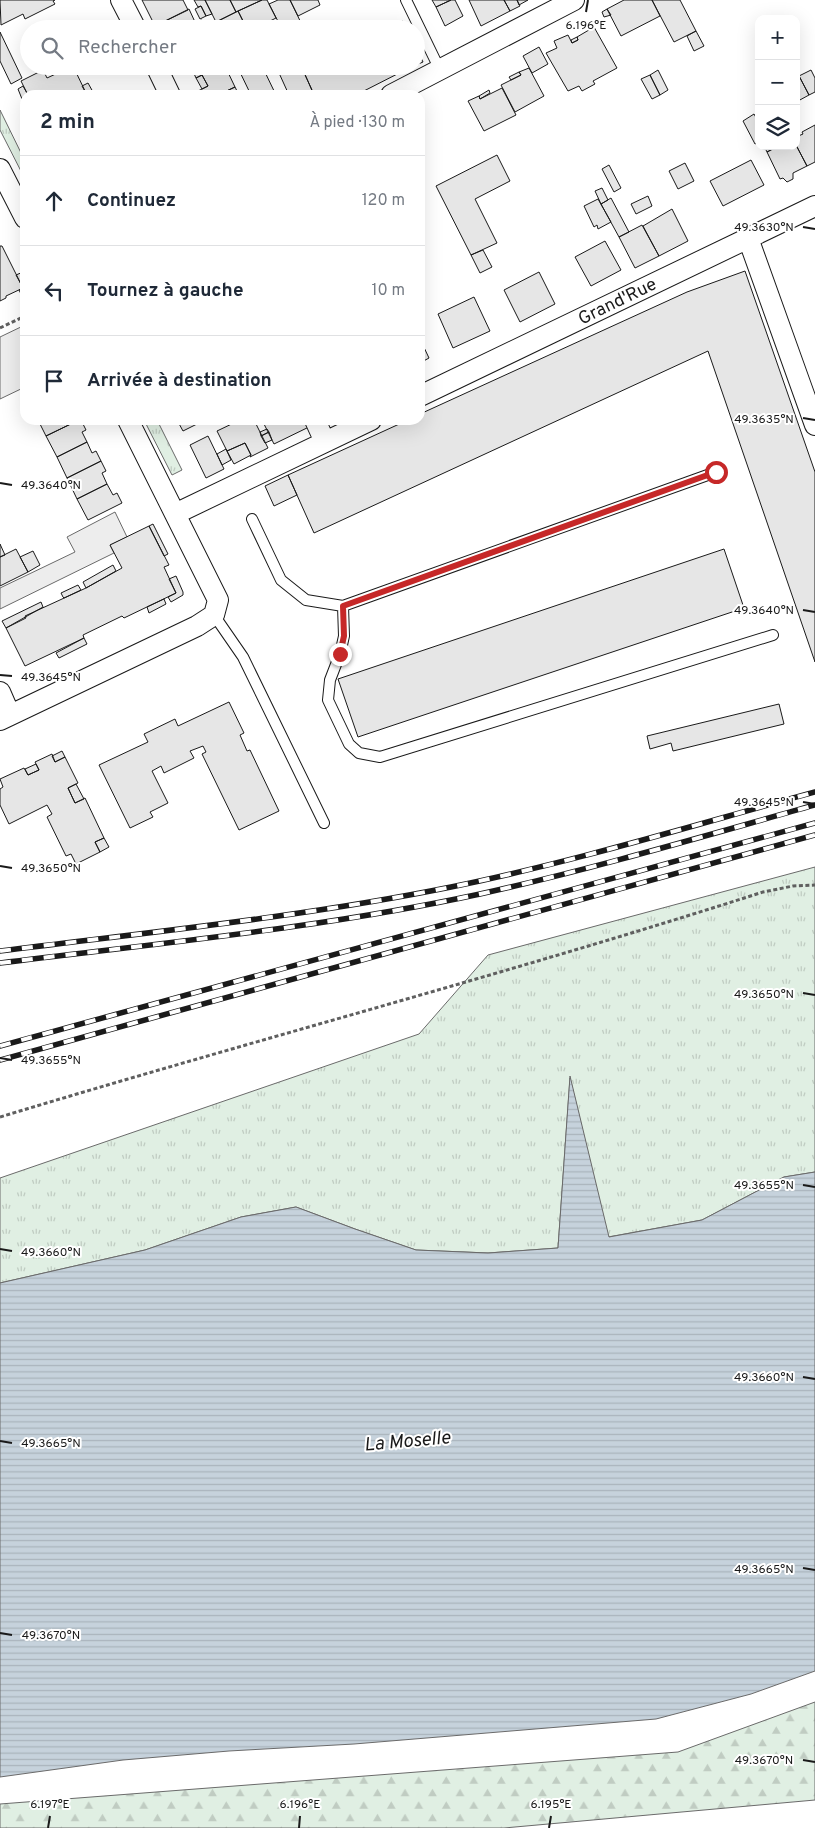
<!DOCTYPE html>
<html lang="fr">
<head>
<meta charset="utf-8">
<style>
	body { margin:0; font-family:Overpass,sans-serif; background:#f6f6f7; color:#1f2937 }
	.controls { position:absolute; right:15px; top:15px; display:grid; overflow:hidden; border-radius:10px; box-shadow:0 5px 20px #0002 }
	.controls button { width:45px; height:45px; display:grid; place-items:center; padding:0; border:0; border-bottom:1px solid #e0e1e3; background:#fff; color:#1f2937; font:25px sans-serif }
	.stop { position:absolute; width:15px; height:15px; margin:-11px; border:4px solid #c62828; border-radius:50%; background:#fff }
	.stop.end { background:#c62828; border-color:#fff; box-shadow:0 1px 5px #0008 }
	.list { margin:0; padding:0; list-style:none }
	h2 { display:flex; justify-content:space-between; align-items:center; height:65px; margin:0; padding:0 20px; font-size:21px }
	h2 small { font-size:16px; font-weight:400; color:#747a83 }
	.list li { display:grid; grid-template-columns:32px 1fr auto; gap:15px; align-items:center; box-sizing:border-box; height:90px; padding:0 20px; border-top:1px solid #e0e1e3 }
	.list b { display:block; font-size:19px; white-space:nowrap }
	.list em { font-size:16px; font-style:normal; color:#747a83 }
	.icon { flex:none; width:28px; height:28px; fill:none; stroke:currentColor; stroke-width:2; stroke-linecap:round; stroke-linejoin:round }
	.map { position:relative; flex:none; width:815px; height:1828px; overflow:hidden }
	.search { position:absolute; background:#fff; box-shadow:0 5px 20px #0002; left:20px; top:20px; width:405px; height:55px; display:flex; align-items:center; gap:12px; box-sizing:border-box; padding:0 18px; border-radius:28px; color:#747a83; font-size:19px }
	.panel { position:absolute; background:#fff; box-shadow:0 5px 20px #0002; left:20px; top:90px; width:405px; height:335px; border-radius:15px }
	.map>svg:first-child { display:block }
	.forest { fill:url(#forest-firs); stroke:#6a6a6a }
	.park { fill:url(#park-tufts); stroke:#6a6a6a }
	.parking { fill:#ededed; stroke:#6a6a6a }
	.water { fill:url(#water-rules); stroke:#6a6a6a }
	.building { fill:#e6e6e6; stroke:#1a1a1a }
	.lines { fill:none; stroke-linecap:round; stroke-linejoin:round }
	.service-casing { stroke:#1a1a1a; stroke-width:12 }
	.minor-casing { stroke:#1a1a1a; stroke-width:22 }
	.path { stroke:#5f5f5f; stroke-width:3; stroke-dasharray:4 2.5; stroke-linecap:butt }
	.service { stroke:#fff; stroke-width:10 }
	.minor { stroke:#fff; stroke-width:20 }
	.rail-casing { stroke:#1a1a1a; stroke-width:5.5 }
	.rail { stroke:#fff; stroke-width:4; stroke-dasharray:11; stroke-linecap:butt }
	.route { stroke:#c62828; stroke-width:6 }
	.ticks { fill:none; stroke:#1a1a1a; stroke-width:2 }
	.labels { text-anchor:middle; stroke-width:4; stroke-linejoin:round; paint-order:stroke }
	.street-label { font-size:18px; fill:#1a1a1a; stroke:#fff }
	.water-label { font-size:19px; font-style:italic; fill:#1a1a1a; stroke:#fff }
	.ticks-label { font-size:12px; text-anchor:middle; fill:#1a1a1a; stroke:#fff; stroke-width:4; stroke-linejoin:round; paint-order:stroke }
</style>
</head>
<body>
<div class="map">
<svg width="815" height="1828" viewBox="0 0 815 1828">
	<defs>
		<pattern id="forest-firs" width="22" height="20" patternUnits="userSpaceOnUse" patternTransform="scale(1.25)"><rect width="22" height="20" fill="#e0efe3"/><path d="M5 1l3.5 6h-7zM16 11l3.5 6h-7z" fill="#c0ccc2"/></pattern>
		<pattern id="park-tufts" width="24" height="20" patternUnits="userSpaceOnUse" patternTransform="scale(1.25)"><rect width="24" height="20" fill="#e0efe3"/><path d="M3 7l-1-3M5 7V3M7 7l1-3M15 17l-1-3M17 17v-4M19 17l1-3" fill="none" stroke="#c0ccc2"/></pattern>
		<pattern id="water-rules" width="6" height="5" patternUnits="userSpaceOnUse" patternTransform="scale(1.25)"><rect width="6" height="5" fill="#c6d2dc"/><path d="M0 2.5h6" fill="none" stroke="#aab4bc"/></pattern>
	</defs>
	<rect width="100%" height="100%" fill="#fff"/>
	<path class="forest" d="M815 1702V1800L504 1828H0V1804L678 1752Z"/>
	<path class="park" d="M0 110 25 161V179L0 130Z
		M144 420H157L182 470 172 475Z
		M815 867V1172L784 1177 702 1220 608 1237 570 1078 558 1248 488 1253 416 1250 355 1229 296 1207 241 1217 145 1250 0 1283V1178L419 1034 488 955Z"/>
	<path class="parking" d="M25 325V387L0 399V337Z
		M115 512 127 537 110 545 114 553 0 609V588L75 552 67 537Z"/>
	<path class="water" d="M570 1076 609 1237 702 1220 784 1177 815 1172V1671L751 1694 656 1719 354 1744 229 1751 123 1760 0 1777V1283L145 1250 241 1217 296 1207 355 1229 416 1250 488 1253 558 1248Z"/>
	<path class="building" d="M0 0H55L53 1 55 4 25 19 23 14 1 25Z
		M142 0H183L188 10 155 26Z
		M194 0H205L212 14 206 16 201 6 198 7Z
		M205 0H230L236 12 216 22Z
		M230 0H262L236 12Z
		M262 0H267L276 18 254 29H247L238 11Z
		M278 0H290L304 29H282L269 4Z
		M290 0H318L320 5 298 16Z
		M432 0H451L436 7Z
		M451 0H455L463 16 445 26 436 7Z
		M469 0H504L510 11 481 26Z
		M504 0H517L520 6 510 11Z
		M517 0H528L519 5Z
		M624 0H652L660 16 621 36 607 9Z
		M652 0H680L696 31 674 42Z
		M201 6 206 16 200 19 195 9Z
		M189 9 195 22 181 29H156L155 26Z
		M607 9 611 15 604 17 602 12Z
		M238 11 247 29H219L216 22Z
		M202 20 207 29H183L196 23Z
		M403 21 407 29H387Z
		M594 27 617 68 593 81 595 84 582 91 579 86 568 91 546 53 557 48 554 41 568 35 572 43 578 40 577 37Z
		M696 31 704 46 694 51 687 36Z
		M0 32 22 78 11 84 0 61Z
		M577 37 578 40 572 43 571 40Z
		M539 47 548 64 532 73 523 56Z
		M416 48 423 62 416 65Z
		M73 66 87 95H28L21 81 43 70 47 78Z
		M175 66H191L178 73Z
		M198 66H220L202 75Z
		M198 66 202 75 196 78 191 67Z
		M220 66H225L235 87 218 95H190L208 86 202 75Z
		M237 66H262L276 95H251Z
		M283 66H301L312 90 303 95H289L279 73 285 70Z
		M311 66H413L356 95H314L303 70Z
		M529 68 544 96 515 112 501 85 521 75 519 72Z
		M658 70 668 90 660 95 650 75Z
		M796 70 809 95 798 101 796 97Z
		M811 70 815 78V92L809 95 799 76Z
		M519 72 521 75 511 80 509 77Z
		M202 75 208 86 202 89 196 78Z
		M650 75 660 95 652 99 641 79Z
		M88 83 93 92 87 95 82 86Z
		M23 86 28 95H25V97L22 99 18 89Z
		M235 87 239 95H218Z
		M502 88 516 115 484 131 468 101 479 96 480 99Z
		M312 90 314 95H303Z
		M489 90 490 93 480 99 479 96Z
		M754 114 759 123V142L755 144 743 121Z
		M815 125V162L807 166 796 145V137L803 134 802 132Z
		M796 145 807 166 793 173V179L787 182 783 178 780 179 767 152 778 146Z
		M764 146H775V148L767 152Z
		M497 155 510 181 475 199 497 243 471 255 436 186Z
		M751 160 764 185 723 206 710 181Z
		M685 163 694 181 678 189 669 171Z
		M609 165 621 188 614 192 602 169Z
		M602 188 608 200 601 204 595 191Z
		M648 196 652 206 636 214 631 204Z
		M611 198 629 232 619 237 601 204Z
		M598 199 611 222 598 229 597 225 594 227 584 206Z
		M672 209 688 241 659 256 643 226Z
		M642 225 659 256 635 268 619 237Z
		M605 241 621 270 591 286 575 257Z
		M0 246H2L23 288 6 296V298L0 301Z
		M483 250 492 267 480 273 471 255Z
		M745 271 815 472V662L708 351 314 533 288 475 408 420H420V414L687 292Z
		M23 272 25 277V292L21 294 19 290 23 288 16 275Z
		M539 272 555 304 520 322 504 290Z
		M474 297 490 331 453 348 438 314Z
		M420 339 429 358 420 363Z
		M38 420H79L46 436Z
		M79 420H81L86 430 82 432 87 442 57 457 46 436Z
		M177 420H205L183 431Z
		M240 420H254L268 448 250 457 251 455 245 443 227 451 217 431Z
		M262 420H310L313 425 274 444Z
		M267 429 269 432 261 436 260 432Z
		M269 432 272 440 265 443 261 436Z
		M208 436 224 469 206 478 190 445Z
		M87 442 92 453 96 451 101 461 67 478 57 457Z
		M245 443 251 455 234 464 227 451Z
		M226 449 231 460 222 465 217 454Z
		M101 461 106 471 102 473 107 484 77 499 67 478Z
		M288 475 297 495 274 506 265 486Z
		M107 484 113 495 117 493 122 503 88 520 77 499Z
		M153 524 168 554 164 556 149 526Z
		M149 526 169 565 164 567 176 593 124 618 122 616 83 635 84 638 25 666 6 628 26 618 25 616 86 588 122 568 110 545Z
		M0 544 5 555 0 557Z
		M16 549 28 572 0 586V557Z
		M724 549 744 608 358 737 338 679Z
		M33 551 40 565 28 572 20 557Z
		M113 565 116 571 86 588 83 582Z
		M176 576 183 592V595L171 602 168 597 176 593 169 579Z
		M78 585 81 590 64 598 63 597 61 593Z
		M164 599 166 604 149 613 147 607Z
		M41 602 43 607 6 628 2 621Z
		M84 638 87 644 59 658 56 653Z
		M229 702 244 733 240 735 247 751 250 750 279 811 239 830 202 754 206 752 203 746 190 751 194 758 164 773 161 766 152 771 168 803 150 812 153 817 130 828 99 765 148 742 144 734 175 719 178 726Z
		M779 704 784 724 673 751 671 743 650 749 647 736Z
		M62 751 65 757 55 762 52 756Z
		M52 754 55 762 65 757 78 783 68 788 75 803 85 798 104 838 95 842 100 852 76 864 71 854 66 856 47 817 52 814 47 805 9 824 0 805V789L3 787 0 779 24 768 28 775 39 770 35 762Z
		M36 764 39 770 28 775 25 769Z
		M76 784 84 799 75 803 68 788Z
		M104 838 109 847 100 852 95 842Z"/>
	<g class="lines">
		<defs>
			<path id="service" d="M406 0 440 70
				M716 472 343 606 344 636 340 654 330 680 328 700 349 744 359 753 380 757 773 635
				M252 519 281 580 306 600 343 606
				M214 615 243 657 324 823"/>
			<path id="minor" d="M121 0 136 29
				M156 66 170 95
				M391 95 574 0
				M0 169 25 218
				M748 238 815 425
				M420 396 815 206
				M128 420 175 514 371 420
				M315 420 325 442
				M0 692 10 715
				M0 720 197 626 214 615 218 600 175 514"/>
		</defs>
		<use href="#service" class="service-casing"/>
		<use href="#minor" class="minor-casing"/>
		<path class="path" d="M0 328 25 316
			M0 1117C254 1040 511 973 763 892L793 886 815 885"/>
		<use href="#service" class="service"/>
		<use href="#minor" class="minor"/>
		<defs>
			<path id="rail" d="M0 951C151 932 302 917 451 887 574 862 694 825 815 792
				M0 963C160 943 322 928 480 894 593 869 704 836 815 805
				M0 1046 815 823
				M0 1060 815 835"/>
		</defs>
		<use href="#rail" class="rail-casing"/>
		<use href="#rail" class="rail"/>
	</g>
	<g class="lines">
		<path class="route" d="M340 654 344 636 343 606 716 472"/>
	</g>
	<path class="ticks" d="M586 12 588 0M803 227 815 229M803 418 815 420M0 483 12 485M803 610 815 612M0 675 12 676M803 802 815 804M0 866 12 868M803 993 815 995M0 1058 12 1060M803 1185 815 1187M0 1249 12 1251M803 1377 815 1379M0 1441 12 1443M803 1568 815 1570M0 1633 12 1635M803 1760 815 1762M48 1828 50 1816M299 1828 300 1816M549 1828 551 1816"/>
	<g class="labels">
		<g class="street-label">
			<text transform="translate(617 301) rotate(-26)" y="6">Grand'Rue</text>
		</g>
		<g class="water-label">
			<text transform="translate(407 1440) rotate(-5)" y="7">La Moselle</text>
		</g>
	</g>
	<g class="ticks-label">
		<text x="586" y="29">6.196°E</text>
		<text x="764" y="231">49.3630°N</text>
		<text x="764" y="423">49.3635°N</text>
		<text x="51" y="489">49.3640°N</text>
		<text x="764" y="614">49.3640°N</text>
		<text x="51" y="681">49.3645°N</text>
		<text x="764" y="806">49.3645°N</text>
		<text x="51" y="872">49.3650°N</text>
		<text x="764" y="998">49.3650°N</text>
		<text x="51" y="1064">49.3655°N</text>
		<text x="764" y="1189">49.3655°N</text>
		<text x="51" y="1256">49.3660°N</text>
		<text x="764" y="1381">49.3660°N</text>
		<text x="51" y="1447">49.3665°N</text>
		<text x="764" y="1573">49.3665°N</text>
		<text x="51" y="1639">49.3670°N</text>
		<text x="764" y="1764">49.3670°N</text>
		<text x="50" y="1808">6.197°E</text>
		<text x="300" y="1808">6.196°E</text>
		<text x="551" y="1808">6.195°E</text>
	</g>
</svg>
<div class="controls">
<button>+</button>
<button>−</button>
<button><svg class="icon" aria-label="layers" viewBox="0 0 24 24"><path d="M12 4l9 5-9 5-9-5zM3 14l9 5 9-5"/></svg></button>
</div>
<div class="stop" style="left:716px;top:472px"></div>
<div class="stop end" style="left:340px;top:654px"></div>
<div class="search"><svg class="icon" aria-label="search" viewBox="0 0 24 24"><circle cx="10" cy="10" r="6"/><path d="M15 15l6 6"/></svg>Rechercher</div>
<section class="panel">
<h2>2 min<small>À pied · 130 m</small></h2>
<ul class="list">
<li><svg class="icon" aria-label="ahead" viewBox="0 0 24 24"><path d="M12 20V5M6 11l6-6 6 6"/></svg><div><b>Continuez</b></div><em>120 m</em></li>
<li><svg class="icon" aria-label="left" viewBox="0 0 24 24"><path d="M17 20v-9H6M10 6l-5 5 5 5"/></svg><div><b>Tournez à gauche</b></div><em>10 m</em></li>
<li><svg class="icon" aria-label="arrive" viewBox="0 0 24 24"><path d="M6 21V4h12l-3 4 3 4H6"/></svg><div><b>Arrivée à destination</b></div></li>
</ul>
</section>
</div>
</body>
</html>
